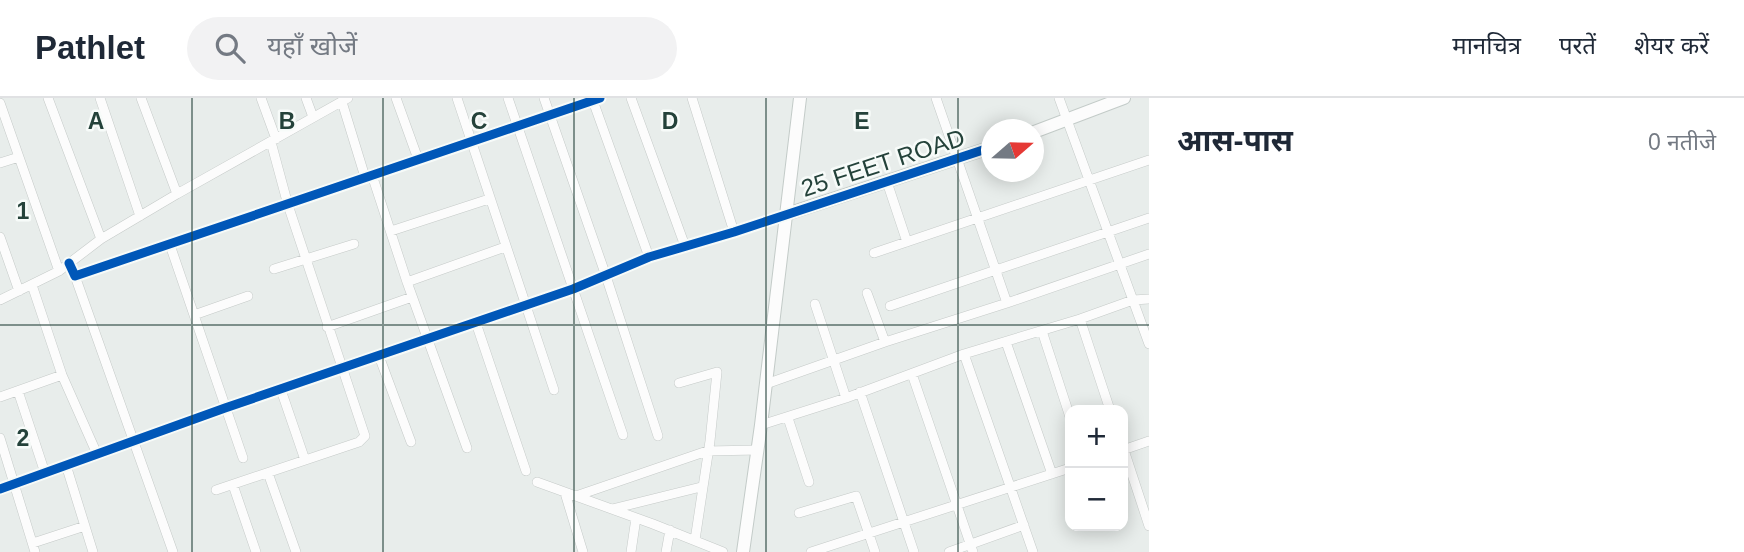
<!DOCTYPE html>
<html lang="hi">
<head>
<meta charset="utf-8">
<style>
	body { margin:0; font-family:Arial,"Noto Sans Devanagari",sans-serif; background:#f2f2f3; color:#1f2937 }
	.controls { position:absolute; right:21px; bottom:21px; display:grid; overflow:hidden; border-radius:14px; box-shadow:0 4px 18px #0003 }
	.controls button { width:63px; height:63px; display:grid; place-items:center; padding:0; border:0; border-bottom:2px solid #e0e1e3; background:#fff; color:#1f2937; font:35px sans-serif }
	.compass { position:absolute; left:981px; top:21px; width:63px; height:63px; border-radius:50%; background:#fff; box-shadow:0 4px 18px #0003; rotate:70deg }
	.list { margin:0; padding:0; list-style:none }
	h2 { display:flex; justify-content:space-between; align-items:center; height:91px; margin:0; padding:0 28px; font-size:30px }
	h2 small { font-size:23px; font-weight:400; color:#747a83 }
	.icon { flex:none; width:38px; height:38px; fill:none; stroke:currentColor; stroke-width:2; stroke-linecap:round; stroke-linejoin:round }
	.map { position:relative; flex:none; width:1149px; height:454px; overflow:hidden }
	header { display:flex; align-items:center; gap:42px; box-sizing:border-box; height:98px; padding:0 35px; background:#fff; border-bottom:2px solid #e0e1e3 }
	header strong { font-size:33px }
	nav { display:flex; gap:38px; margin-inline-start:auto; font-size:24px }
	.search { width:490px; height:63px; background:#f2f2f3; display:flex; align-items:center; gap:18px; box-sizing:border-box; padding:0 24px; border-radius:38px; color:#747a83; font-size:26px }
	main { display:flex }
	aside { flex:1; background:#fff }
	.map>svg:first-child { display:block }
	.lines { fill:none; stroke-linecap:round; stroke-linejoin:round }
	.street-casing { stroke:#c5cac8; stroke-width:10 }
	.secondary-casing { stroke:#c3cbc8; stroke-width:14 }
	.street { stroke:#fcfcfc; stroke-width:9 }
	.secondary { stroke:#fcfcfc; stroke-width:12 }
	.cycleway-casing { stroke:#f7fbf9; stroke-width:13 }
	.cycleway { stroke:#0057b8; stroke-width:9 }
	.grid { fill:none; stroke:#24423a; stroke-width:2; stroke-opacity:0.55 }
	.labels { text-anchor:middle; stroke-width:5; stroke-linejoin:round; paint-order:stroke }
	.street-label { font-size:24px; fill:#24423a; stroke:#f7fbf9 }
	.grid-label { font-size:23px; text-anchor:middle; font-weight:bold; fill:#24423a; stroke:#f7fbf9; stroke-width:5; stroke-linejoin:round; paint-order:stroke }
</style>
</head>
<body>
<header>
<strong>Pathlet</strong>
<div class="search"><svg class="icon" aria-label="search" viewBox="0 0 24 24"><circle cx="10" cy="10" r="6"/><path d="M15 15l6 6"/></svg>यहाँ खोजें</div>
<nav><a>मानचित्र</a><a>परतें</a><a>शेयर करें</a></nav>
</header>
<main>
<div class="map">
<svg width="1149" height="454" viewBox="0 0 1149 454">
	<rect width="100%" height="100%" fill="#e8edeb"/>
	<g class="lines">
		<defs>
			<path id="street" d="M48 0 101 141
				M100 0 140 118
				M141 0 177 96
				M261 0 276 41
				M306 0 313 19
				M396 0 418 61
				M457 0 554 292
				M508 0 623 337
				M544 0 606 178 658 338
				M592 0 649 159
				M631 0 685 148
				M692 0 734 134
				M936 0 1007 205
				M1059 0 1149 246
				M342 4 365 79
				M0 5 59 173
				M0 65 19 59
				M372 77 407 184 467 350
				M887 84 907 144
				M391 133 489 101
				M0 139 19 193
				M170 147 243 360
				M874 155 1149 62
				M69 165 75 178 600 0
				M274 171 354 146
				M75 178 173 454
				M407 184 505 149
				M32 187 62 277 97 356
				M0 202 59 173 101 141 177 96 348 0
				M815 206 846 300
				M890 208 1149 120
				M194 217 248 198
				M1080 221 1110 312
				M476 225 526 373
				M327 229 412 199
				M1042 233 1070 319
				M885 244 1007 205 1149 156
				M1006 244 1052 376
				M964 256 1033 454
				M379 258 411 344
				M912 276 973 454
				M679 285 717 274 710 343 695 442
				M766 286 885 244 867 195
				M281 292 305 362
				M18 293 45 375
				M860 294 914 454
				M0 299 62 277
				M788 320 809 384
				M761 327 846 300 964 256 1080 221 1133 202 1149 201
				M0 340 35 454
				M1123 349 1149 428
				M1123 352 1149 343
				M66 367 93 454
				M268 375 296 454
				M537 384 653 426 723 454
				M233 387 256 454
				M0 391 225 310 573 191 649 159 787 116
				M216 392 359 344 365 338 288 107 271 44
				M565 395 583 454
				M576 398 707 353 758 352
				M612 411 701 389
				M799 415 856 398 875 454
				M33 445 85 428
				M631 454 636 420
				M666 454 670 432
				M811 454 1070 370
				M949 454 1024 427"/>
			<path id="secondary" d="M1034 34 1124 0
				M787 116 992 49
				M743 454 761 327 800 0"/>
		</defs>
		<use href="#street" class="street-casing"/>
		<use href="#secondary" class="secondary-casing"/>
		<use href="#street" class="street"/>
		<use href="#secondary" class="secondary"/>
		<defs>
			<path id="cycleway" d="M69 165 75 178 600 0
				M0 391 225 310 573 191 649 159 734 134 992 49"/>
		</defs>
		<use href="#cycleway" class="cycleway-casing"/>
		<use href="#cycleway" class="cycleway"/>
	</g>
	<path class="grid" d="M192 0V454M383 0V454M574 0V454M766 0V454M958 0V454M0 227H1149"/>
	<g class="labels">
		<g class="street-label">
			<text transform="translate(883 65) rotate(-18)" y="8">25 FEET ROAD</text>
		</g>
	</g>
	<g class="grid-label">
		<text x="96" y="31">A</text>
		<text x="287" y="31">B</text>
		<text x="479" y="31">C</text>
		<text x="670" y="31">D</text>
		<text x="862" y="31">E</text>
		<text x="23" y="121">1</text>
		<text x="23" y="348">2</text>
	</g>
</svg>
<div class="controls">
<button>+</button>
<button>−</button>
</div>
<svg class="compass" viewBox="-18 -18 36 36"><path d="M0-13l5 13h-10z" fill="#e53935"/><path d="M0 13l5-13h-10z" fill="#747a83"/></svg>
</div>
<aside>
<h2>आस-पास<small>0 नतीजे</small></h2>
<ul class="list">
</ul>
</aside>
</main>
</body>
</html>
